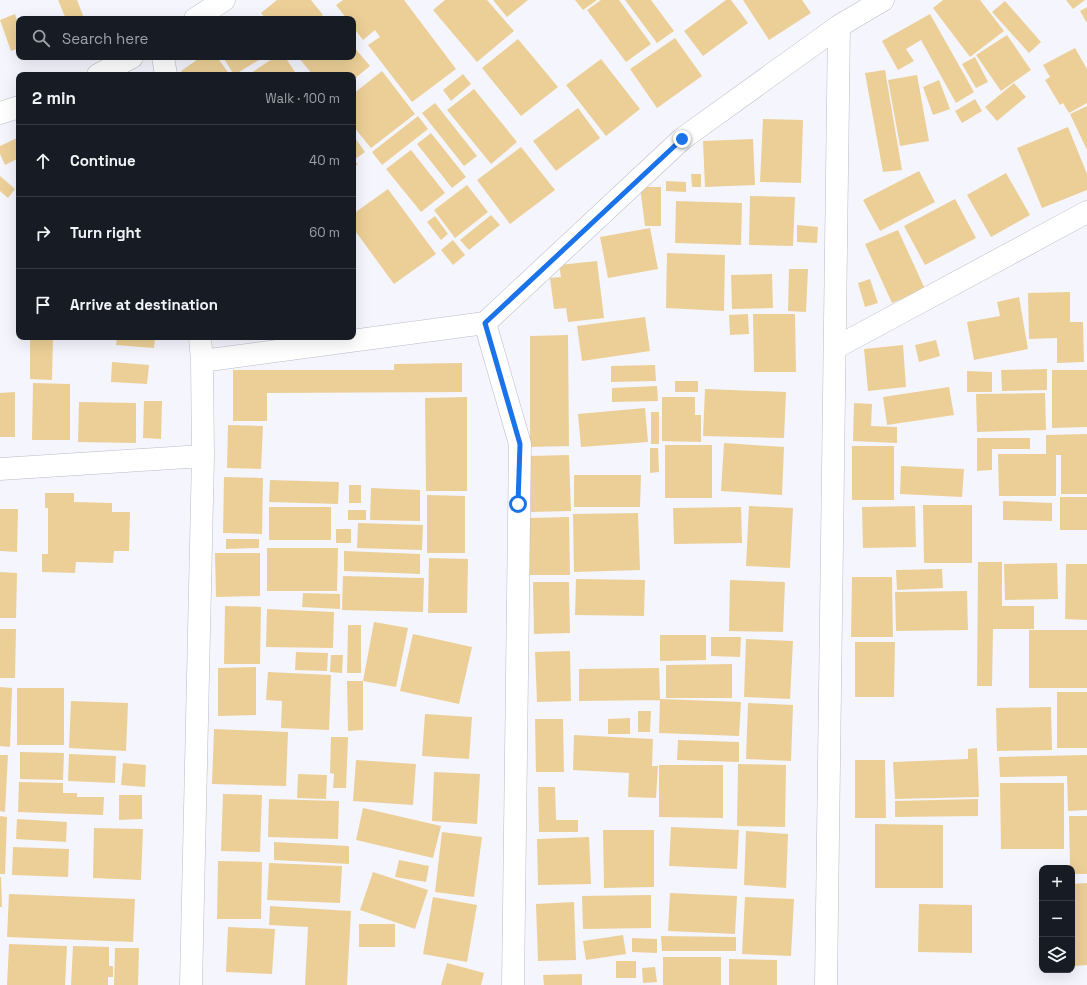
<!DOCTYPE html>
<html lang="en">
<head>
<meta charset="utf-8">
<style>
	body { margin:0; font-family:"Space Grotesk",sans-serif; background:#242831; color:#f1f3f6 }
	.controls { position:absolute; right:12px; bottom:12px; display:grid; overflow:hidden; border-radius:8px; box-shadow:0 4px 16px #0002 }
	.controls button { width:36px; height:36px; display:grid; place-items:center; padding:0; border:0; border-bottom:1px solid #363941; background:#171b24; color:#f1f3f6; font:20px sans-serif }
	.stop { position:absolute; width:12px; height:12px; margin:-9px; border:3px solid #1a73e8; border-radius:50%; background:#fff }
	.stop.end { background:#1a73e8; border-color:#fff; box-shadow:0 1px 4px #0008 }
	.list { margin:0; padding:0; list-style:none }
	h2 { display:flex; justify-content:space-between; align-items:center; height:52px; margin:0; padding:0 16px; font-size:17px }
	h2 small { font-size:13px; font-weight:400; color:#9ea1a6 }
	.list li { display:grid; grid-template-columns:26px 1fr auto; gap:12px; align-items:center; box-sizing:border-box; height:72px; padding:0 16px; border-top:1px solid #363941 }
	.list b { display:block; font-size:15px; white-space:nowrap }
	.list em { font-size:13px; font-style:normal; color:#9ea1a6 }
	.icon { flex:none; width:22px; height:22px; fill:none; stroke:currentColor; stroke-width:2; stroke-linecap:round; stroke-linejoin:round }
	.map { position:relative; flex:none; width:1087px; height:985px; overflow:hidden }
	.search { position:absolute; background:#171b24; box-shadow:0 4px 16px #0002; left:16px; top:16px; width:340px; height:44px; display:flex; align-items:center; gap:10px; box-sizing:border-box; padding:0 14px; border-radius:8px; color:#9ea1a6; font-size:15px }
	.panel { position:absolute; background:#171b24; box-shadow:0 4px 16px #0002; left:16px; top:72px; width:340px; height:268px; border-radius:8px }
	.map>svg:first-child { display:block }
	.building { fill:#eccf97 }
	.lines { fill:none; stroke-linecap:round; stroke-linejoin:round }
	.street-casing { stroke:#bbbbc8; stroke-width:23 }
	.secondary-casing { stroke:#bbbbc8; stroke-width:23 }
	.street { stroke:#fff; stroke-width:22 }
	.secondary { stroke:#fff; stroke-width:22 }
	.route { stroke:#1a73e8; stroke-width:5 }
</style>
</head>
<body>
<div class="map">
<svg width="1087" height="985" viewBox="0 0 1087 985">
	<rect width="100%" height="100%" fill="#f5f5fd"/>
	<path class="building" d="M58 0H77L84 18 66 19Z
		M277 0H311L323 15 317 19H266L261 13Z
		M343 0H404L456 69 412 102 368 45 380 37 375 30 363 40 353 27V19H347L336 5Z
		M445 0H487L514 31 477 62 433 10Z
		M493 0H528L507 17Z
		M575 0H597L583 10Z
		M601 0H619L651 44 626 62 587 10Z
		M625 0H651L674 31 657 43Z
		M726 0H731L748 23 703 56 684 31Z
		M743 0H802L811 13 769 40Z
		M943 0H980L1004 31 970 57 933 8Z
		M1066 0H1085L1073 9Z
		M1005 1 1041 42 1029 53 992 12Z
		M1087 7V23L1080 11Z
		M15 14 19 26V48L11 51 0 20Z
		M930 14 974 92 956 103 921 40 906 49 914 61 898 70 882 41Z
		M1007 35 1031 70 1001 91 976 55Z
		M675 38 702 76 657 108 630 69Z
		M518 39 558 87 521 116 482 68Z
		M353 46 370 66 353 80V75H313L298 57H353Z
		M1075 48 1087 69V103L1069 113 1063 103 1060 105 1045 80 1050 77 1043 65Z
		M201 57H217L230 75H184L181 71Z
		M223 57H264L234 75Z
		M275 57H285L297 75H248Z
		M975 57 988 82 976 88 962 64Z
		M601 59 640 109 606 136 566 85Z
		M885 70 902 170 883 172 865 73Z
		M382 71 415 114 371 148 353 126V94Z
		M463 74 471 84 451 101 443 90Z
		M917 75 929 141 900 146 888 80Z
		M939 80 950 109 933 115 923 87Z
		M1014 83 1026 97 997 121 985 107Z
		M474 89 517 142 491 164 447 110Z
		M975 99 982 111 962 123 955 111Z
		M435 103 477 156 464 166 422 113Z
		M1087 106V150L1070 114Z
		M578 108 600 138 556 171 533 141Z
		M418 116 428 129 382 165 372 152Z
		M763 119 803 120 801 183 760 182Z
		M1068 127 1087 174V190L1042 208 1017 148Z
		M431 133 466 177 452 188 417 144Z
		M353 135 365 152 354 160 358 164 353 168Z
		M19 137V158L5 165 0 154V146Z
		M753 139 755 185 705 187 703 141Z
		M521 147 555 190 510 224 477 180Z
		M411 150 445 193 421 212 386 169Z
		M919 171 935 202 880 231 863 200Z
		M1006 173 1030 215 991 237 967 195Z
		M691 174H701V187H692Z
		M0 176 15 189 8 198 0 191Z
		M666 181 686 182V192L666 191Z
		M467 185 488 212 455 238 434 210Z
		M640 187H661V226H645Z
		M388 189 436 254 394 284 353 228V214Z
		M750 196 795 197 793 246 749 245Z
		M955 199 976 238 925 265 904 226Z
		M676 201 742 203 741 245 675 243Z
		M491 215 500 225 469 250 460 240Z
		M435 216 448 234 441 240 427 222Z
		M797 225 818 227 817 243 797 242Z
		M650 228 658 269 608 278 600 237Z
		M898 230 925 289 892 303 865 244Z
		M453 240 465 255 453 265 441 250Z
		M667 253 725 255 724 311 666 308Z
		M597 261 604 318 568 322 566 308 554 309 550 278 561 277 559 265Z
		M789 269H808L806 312 788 311Z
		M772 274 773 308 732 309 731 275Z
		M870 279 878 303 865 307 858 283Z
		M1070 292V322H1083L1084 362 1057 363V338L1029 339 1028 293Z
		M1019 297 1028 349 974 360 967 322 1000 316 997 302Z
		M748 314 749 334 730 335 729 315Z
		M753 314H795L796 372H754Z
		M645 317 650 351 582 361 577 326Z
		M568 335 569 446 530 447V336Z
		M30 337H53L52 380 30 379Z
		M117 337H155L154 348 116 345Z
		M936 340 940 356 919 362 915 345Z
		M903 345 906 387 868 391 864 349Z
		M112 362 149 365 147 384 111 382Z
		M462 363V392L267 393V421H233V370H394V364Z
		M655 365 656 381 611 382V366Z
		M1047 369V390L1002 391 1001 370Z
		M1052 370H1087V427L1052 428Z
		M967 371 992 372V392H967Z
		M675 381H698V392H675Z
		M33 383 70 384V440H32Z
		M657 386 658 401 612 402V388Z
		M949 387 954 415 887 425 883 397Z
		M705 389 786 392 784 438 703 436Z
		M15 392V437H0V393Z
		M1045 393 1046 430 977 432 976 394Z
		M467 397V491H426L425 398Z
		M662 397H695V415H701V442L662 441Z
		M144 401H162L161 439 143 438Z
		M79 402 136 403V443L78 442Z
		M854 403 872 404 871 426 897 427V443L853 441Z
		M645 408 648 442 581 447 578 414Z
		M651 412H659V444H651Z
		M228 425 263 426 261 469 227 468Z
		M1087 434V494H1061V455H1056V496H999L998 454H1046V435Z
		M977 438H1030V449H992V470L977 471Z
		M724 443 784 447 782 495 721 491Z
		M665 445H712V498H665Z
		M852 446H894V500H852Z
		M650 448H658L659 472 650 473Z
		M569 455 571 511 531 512 529 456Z
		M901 466 964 469 962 497 900 494Z
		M574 475H641L640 507H574Z
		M224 477 263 478 262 534 223 533Z
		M270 480 339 482 338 504 269 502Z
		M349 485H361V503H349Z
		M371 488 420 490V521L370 520Z
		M45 493H74V502L112 503V512H130L129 551H114L113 563 76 562 75 573 42 572V554H48V508H45Z
		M427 495 465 496V553H427Z
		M1060 497H1087V530H1060Z
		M1003 501 1052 503V521L1003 520Z
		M923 505H972V563H924Z
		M749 506 793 508 790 568 746 566Z
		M915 506 916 547 863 548 862 507Z
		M269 507H331V540H269Z
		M741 507 742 543 674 544 673 508Z
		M0 509H18L17 552 0 551Z
		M348 510H366V520H348Z
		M638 513 640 570 574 572 573 514Z
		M569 517 570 575H530L529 518Z
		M358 523 423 525 422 550 357 548Z
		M336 529H351V543H336Z
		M226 539H259V548L226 549Z
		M267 548H338L337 591H267Z
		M344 551 420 554V574L344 571Z
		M215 553H260V596L216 597Z
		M429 558 468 559 467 613H428Z
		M978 562H1002V606H1034V629H993L992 686H977Z
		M1057 563 1058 599 1005 600 1004 564Z
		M1066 564H1087V620L1065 619Z
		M942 569 943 588 897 590 896 570Z
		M0 572 17 573 16 618H0Z
		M343 576 424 578 423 612 342 610Z
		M852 577H892L893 637H851Z
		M576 579 645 580 644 616 575 615Z
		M730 580 785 582 783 632 729 631Z
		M533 582H569L570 633 534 634Z
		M967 591 968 630 896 631 895 592Z
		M303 593 340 594V609L302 607Z
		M225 606 261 607 260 664H224Z
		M267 609 334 612 333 648 266 647Z
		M374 622 408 628 396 687 363 681Z
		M348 625H361V673H347Z
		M0 629H16L15 678H0Z
		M1029 630H1087V688H1029Z
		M413 634 472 647 459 704 400 691Z
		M660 635H706V660L660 661Z
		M711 637H741L740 657 711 656Z
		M746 639 793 641 790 699 744 697Z
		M855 642H895L894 697H855Z
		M570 651 571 701 537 702 535 652Z
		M296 652 328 653 327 671 295 670Z
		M331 655H343L342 673 330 672Z
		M732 664V698H666V665Z
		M256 667V715L218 716V668Z
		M659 668 660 700 579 701V669Z
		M268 672 331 675 329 730 281 728 282 701 266 700Z
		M347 681H363V730L348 731Z
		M0 687 12 688 10 747 0 746Z
		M17 688H64V745H17Z
		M1057 692H1087V748H1057Z
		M660 699 741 702 739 736 659 733Z
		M71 701 128 703 126 751 69 748Z
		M748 703 793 705 791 761 746 759Z
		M1051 707 1052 750 997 751 996 708Z
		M638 711H651L650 732H638Z
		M425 714 472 717 469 759 422 756Z
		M630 718V734H608V719Z
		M535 719H563L564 772H536Z
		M214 729 288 732 286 786 212 784Z
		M574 735 653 739 652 766H658L656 798 628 797 629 773 573 770Z
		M331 737H348L346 788H333L334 774 330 773Z
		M678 740 739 742V762L677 760Z
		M977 748 979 797 895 799 893 762 968 759V749Z
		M20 752 64 753 63 780 20 779Z
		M69 754 116 756 115 783 68 781Z
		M0 755H8L5 812 0 811Z
		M1087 755V810L1068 811 1067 776 1000 777 999 757Z
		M356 760 416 764 413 805 353 801Z
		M855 760H885L886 818H855Z
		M123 763 146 765 145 787 121 785Z
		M738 764 786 765 785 827 737 826Z
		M659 765H723V818L659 817Z
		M434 772 480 774 477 824 432 821Z
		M298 774 327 775 326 799 297 798Z
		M19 782 63 783V793H77V797H104L103 815 18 812Z
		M1000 783H1064V849H1001Z
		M538 787H555L556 820H578V832H539Z
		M223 794 262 795 260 852 221 851Z
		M119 795H142V819L119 820Z
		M269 799 339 801 338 839 268 837Z
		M978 799V816L895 817V801Z
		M363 808 441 826 433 858 356 840Z
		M0 816 7 817 5 874H0Z
		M1069 816H1087V874H1072V868H1070Z
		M17 819 67 822 66 842 16 839Z
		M875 824 943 825V888H875Z
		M671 827 739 830 737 869 669 866Z
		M94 828 143 829 141 880 93 878Z
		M603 830H654V887L604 888Z
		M746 831 788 834 786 888 744 885Z
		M442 832 482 837 474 897 435 892Z
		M589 837 591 884 538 885 537 839Z
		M274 842 349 846V864L274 860Z
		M13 847 69 849 68 877 12 875Z
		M399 860 429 866 426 882 395 877Z
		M218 861 262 862 261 919H217Z
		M269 863 342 866 340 903 267 900Z
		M373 872 428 890 415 929 360 910Z
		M0 877H1L2 907H0Z
		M1087 883V965L1074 966 1072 884Z
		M670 893 737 896 735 934 668 931Z
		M9 894 135 899 133 942 7 937Z
		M651 895V928L583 929 582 896Z
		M433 897 477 905 467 962 423 954Z
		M745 897 794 899 791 956 742 954Z
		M574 902 576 960 538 961 536 904Z
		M919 904 972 905V953L918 952Z
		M270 906 351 911 347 985H305L308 927 269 925Z
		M359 924H395V947H359Z
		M228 927 275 929 272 974 226 972Z
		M623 935 626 954 586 960 583 941Z
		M661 936 736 937V951H662Z
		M632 938 657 939V953L632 952Z
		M9 944 67 946 65 985H7Z
		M73 946 109 947V966H113V977H108V985H71Z
		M115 948H139L138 985H114Z
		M663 957H721V985H663Z
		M729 959 777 960V985H729Z
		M616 961H636V978H616Z
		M447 963 484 973 481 985H441Z
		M655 967 657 982 643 983 642 968Z
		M582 974V985H544L543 975Z"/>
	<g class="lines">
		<defs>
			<path id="street" d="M163 57 166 75
				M485 323 520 444 513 985
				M835 348 1087 212
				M202 361 485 323 682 139 839 26 883 0
				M0 469 203 456
				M191 985 203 456 202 361 200 337
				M826 985 839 26"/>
			<path id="secondary" d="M195 19 224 0
				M98 75 132 57
				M0 113 19 107"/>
		</defs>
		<use href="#street" class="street-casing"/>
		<use href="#secondary" class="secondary-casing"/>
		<use href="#street" class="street"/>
		<use href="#secondary" class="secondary"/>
	</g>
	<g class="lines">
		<path class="route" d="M518 504 520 444 485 323 682 139"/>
	</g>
</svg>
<div class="controls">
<button>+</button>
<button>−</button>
<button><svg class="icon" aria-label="layers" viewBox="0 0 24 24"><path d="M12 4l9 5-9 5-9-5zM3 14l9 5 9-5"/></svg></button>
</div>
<div class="stop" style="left:518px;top:504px"></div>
<div class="stop end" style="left:682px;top:139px"></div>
<div class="search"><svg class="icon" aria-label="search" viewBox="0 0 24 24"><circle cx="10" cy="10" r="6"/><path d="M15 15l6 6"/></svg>Search here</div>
<section class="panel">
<h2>2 min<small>Walk · 100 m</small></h2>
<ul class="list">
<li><svg class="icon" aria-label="ahead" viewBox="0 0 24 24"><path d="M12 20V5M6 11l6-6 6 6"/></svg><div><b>Continue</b></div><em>40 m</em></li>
<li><svg class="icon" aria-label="right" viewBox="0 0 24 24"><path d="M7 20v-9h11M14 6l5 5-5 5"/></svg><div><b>Turn right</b></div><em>60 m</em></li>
<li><svg class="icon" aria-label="arrive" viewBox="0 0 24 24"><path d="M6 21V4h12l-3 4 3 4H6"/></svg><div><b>Arrive at destination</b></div></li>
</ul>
</section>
</div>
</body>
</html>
